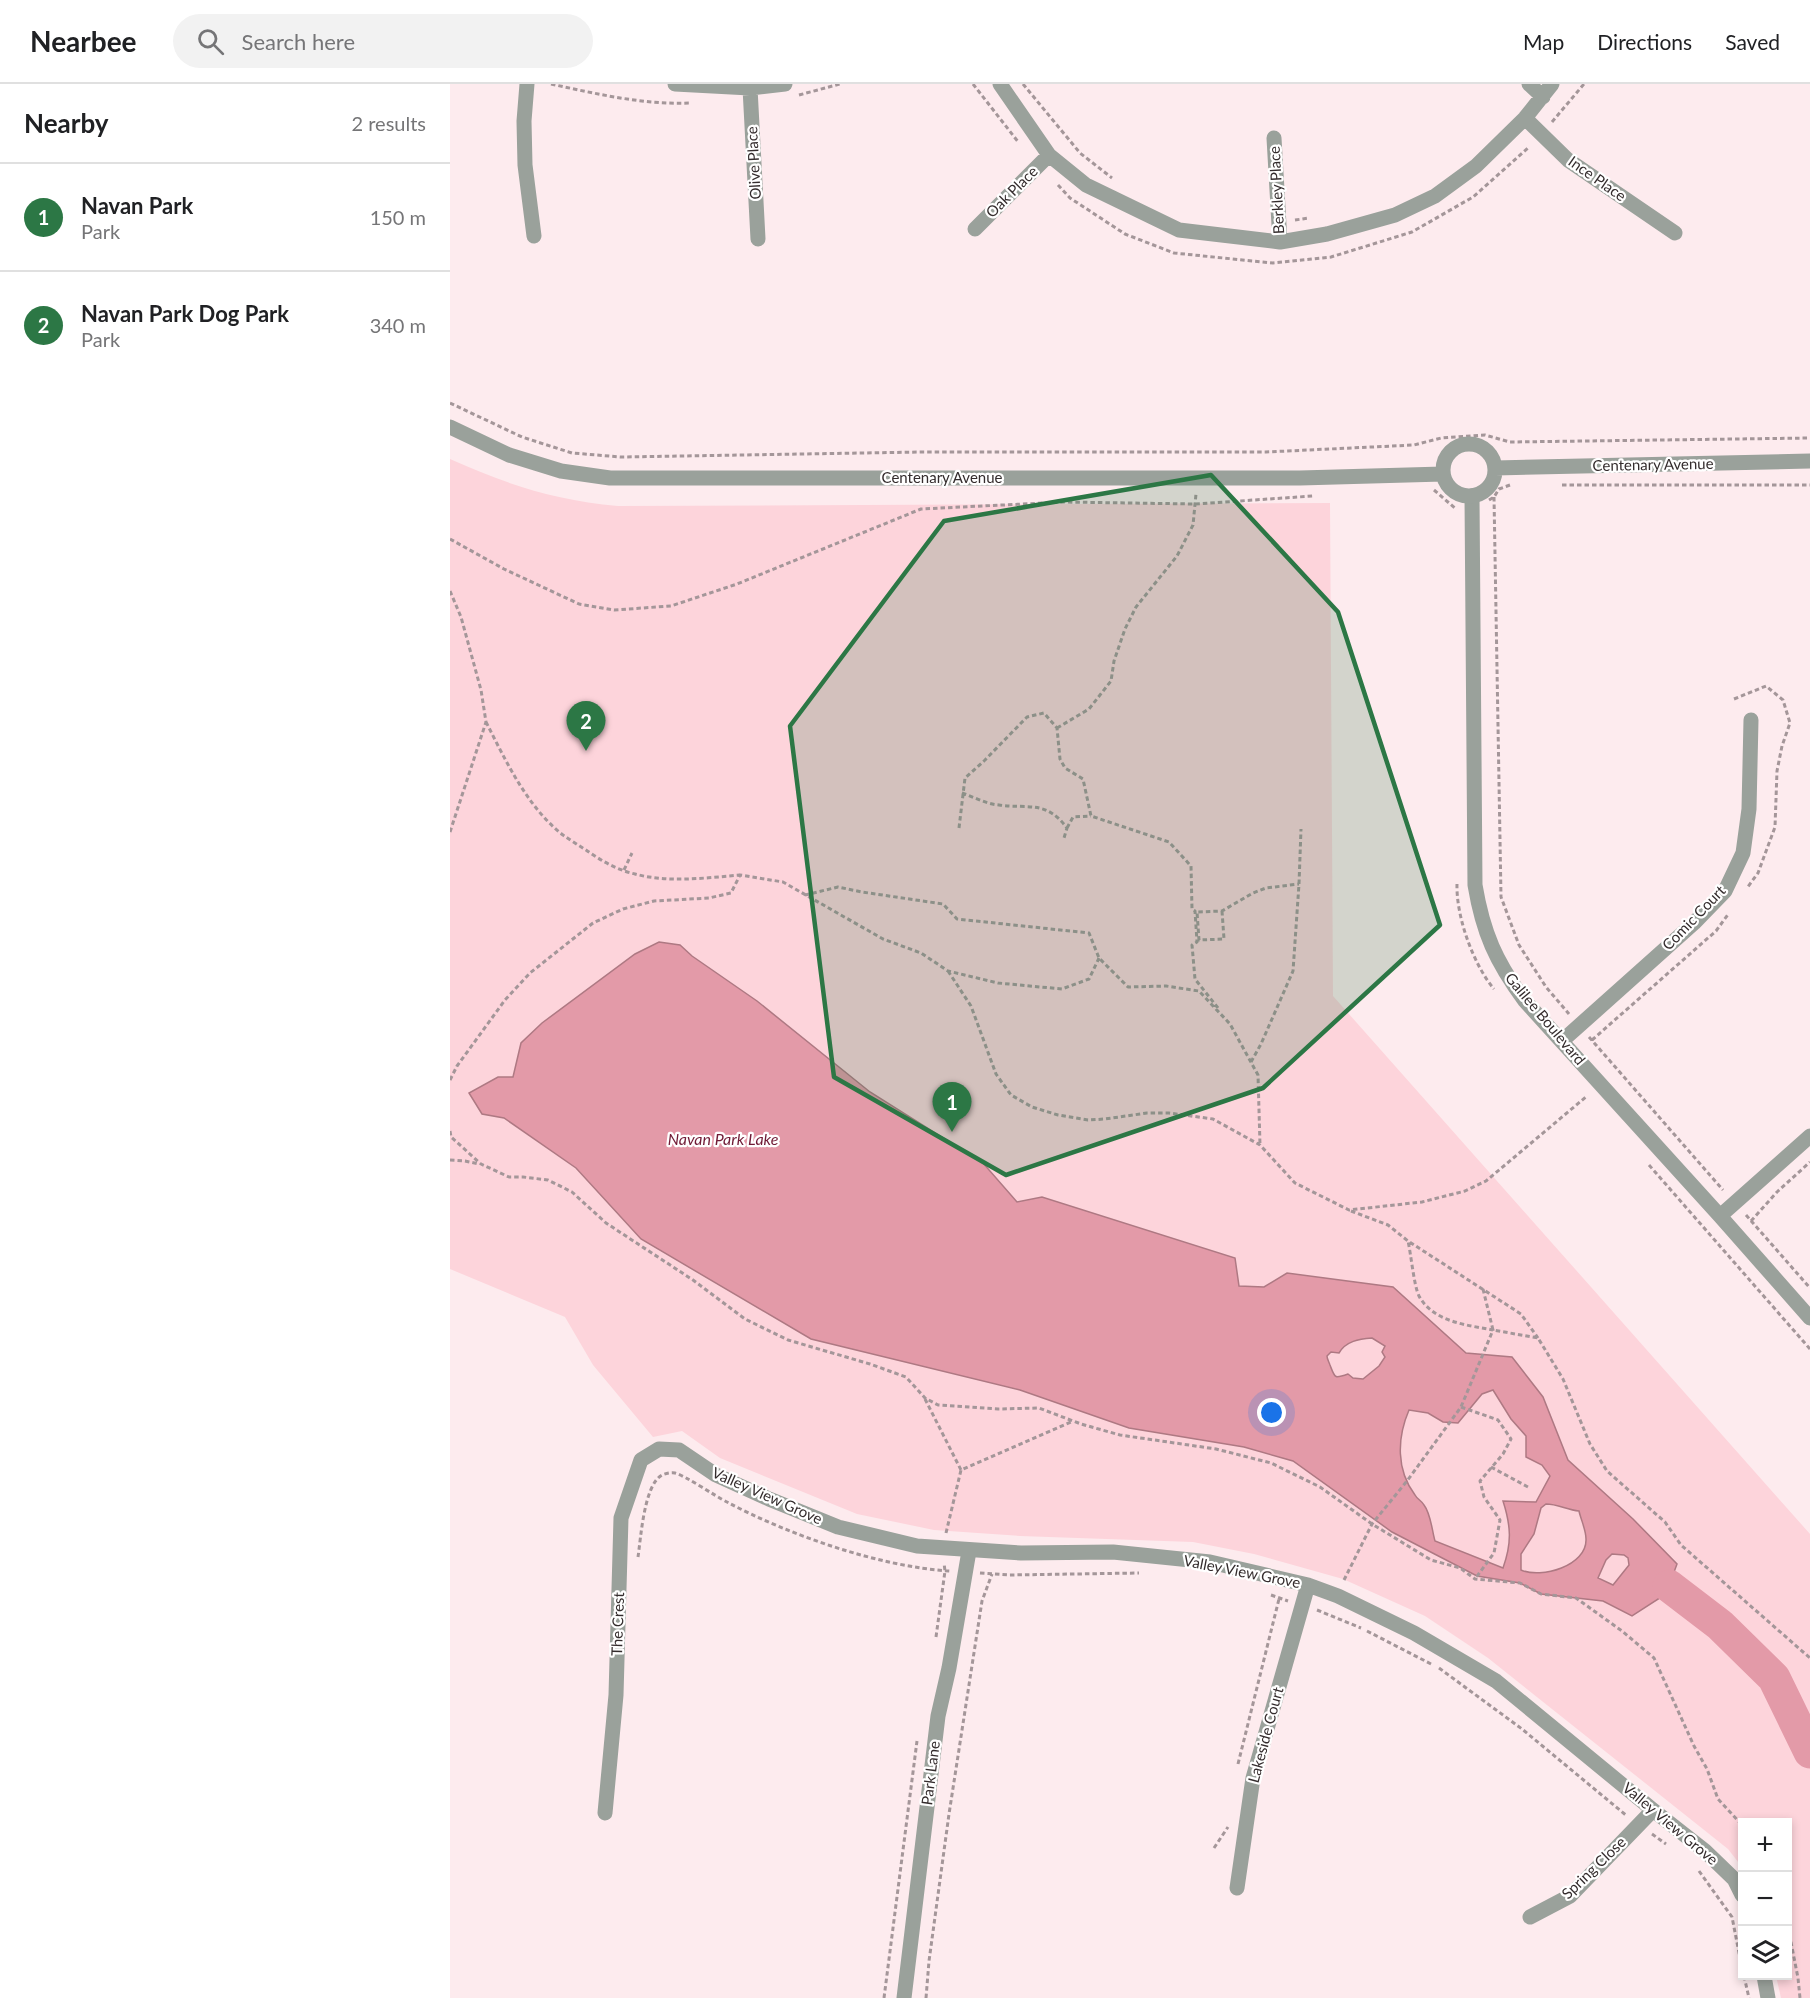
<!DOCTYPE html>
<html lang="en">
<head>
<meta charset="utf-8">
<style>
	body { margin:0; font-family:Lato,sans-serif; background:#f2f2f2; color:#202124 }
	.controls { position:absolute; right:18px; bottom:18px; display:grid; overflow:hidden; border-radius:0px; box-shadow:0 3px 9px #0003 }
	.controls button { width:54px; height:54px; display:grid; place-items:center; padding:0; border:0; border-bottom:2px solid #e0e0e0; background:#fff; color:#202124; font:30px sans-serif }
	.you { position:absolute; left:822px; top:1329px; width:21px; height:21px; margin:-15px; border:4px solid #fff; border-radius:50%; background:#1a73e8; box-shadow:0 0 0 9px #1a73e833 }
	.badge { display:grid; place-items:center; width:39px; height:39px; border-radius:50%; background:#2c7745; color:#fff; font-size:20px; font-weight:700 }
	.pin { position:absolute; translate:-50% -50px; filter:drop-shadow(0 2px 3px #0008) }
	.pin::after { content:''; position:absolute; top:32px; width:21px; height:18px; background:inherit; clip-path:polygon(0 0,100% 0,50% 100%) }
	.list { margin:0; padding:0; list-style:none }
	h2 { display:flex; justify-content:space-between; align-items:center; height:78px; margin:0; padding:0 24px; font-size:26px }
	h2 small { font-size:20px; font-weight:400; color:#757577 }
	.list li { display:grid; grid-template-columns:39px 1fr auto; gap:18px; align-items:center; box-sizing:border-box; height:108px; padding:0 24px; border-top:2px solid #e0e0e0 }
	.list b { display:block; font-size:22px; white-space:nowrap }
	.list p { margin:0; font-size:20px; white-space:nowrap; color:#757577 }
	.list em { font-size:20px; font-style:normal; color:#757577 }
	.icon { flex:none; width:33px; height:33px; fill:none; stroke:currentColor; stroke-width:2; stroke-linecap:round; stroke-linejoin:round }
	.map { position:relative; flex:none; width:1360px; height:1914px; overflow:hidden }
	header { display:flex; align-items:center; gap:36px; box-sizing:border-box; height:84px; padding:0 30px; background:#fff; border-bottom:2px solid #e0e0e0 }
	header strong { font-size:28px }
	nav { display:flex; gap:33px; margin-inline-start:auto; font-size:21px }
	.search { width:420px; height:54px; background:#f2f2f2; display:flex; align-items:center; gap:15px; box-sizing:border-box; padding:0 21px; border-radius:33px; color:#757577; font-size:22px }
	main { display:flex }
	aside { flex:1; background:#fff }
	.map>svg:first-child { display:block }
	.green { fill:#fdd4db }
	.water { fill:#e39aa8; stroke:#ae7983; stroke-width:1.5; fill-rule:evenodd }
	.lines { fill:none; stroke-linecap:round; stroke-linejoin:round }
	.river { stroke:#e39aa8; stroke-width:33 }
	.path { stroke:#a49699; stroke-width:3; stroke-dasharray:4.5 3; stroke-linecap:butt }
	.minor { stroke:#9aa19b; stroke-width:15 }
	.tertiary { stroke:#9aa19b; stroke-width:15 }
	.marked { fill:#2c7745; fill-opacity:0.2; stroke:#2c7745; stroke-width:4.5; stroke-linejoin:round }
	.labels { text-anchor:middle; stroke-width:4.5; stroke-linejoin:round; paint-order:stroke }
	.street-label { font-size:15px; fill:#342c2d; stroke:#fff }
	.water-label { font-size:16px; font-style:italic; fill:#701b36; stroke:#fff }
</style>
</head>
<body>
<header>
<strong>Nearbee</strong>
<div class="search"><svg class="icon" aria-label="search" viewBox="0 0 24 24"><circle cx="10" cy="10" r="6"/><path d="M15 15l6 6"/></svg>Search here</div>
<nav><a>Map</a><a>Directions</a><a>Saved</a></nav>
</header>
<main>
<aside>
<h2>Nearby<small>2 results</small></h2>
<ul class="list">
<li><span class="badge">1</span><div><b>Navan Park</b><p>Park</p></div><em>150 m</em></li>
<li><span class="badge">2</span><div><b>Navan Park Dog Park</b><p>Park</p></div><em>340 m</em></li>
</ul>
</aside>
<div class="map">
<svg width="1360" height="1914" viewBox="0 0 1360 1914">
	<rect width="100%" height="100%" fill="#fdebee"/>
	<path class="green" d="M0 375C58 401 104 416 168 422L880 419 883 912 1360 1450V1914H1331L1326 1892H1338V1738H1292V1783L1278 1765 1038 1574 975 1532 893 1495 804 1470 743 1458 570 1452 484 1446 407 1430 270 1374 232 1347 203 1353 143 1281 115 1233 0 1185Z"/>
	<path class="water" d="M209 858 230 861 242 872 307 917 420 1008 533 1079 567 1118 592 1113 785 1174 789 1202 814 1203 837 1189 943 1203 1016 1269 1062 1273 1093 1313 1118 1376 1183 1435 1227 1480 1216 1510 1182 1532 1153 1517 1091 1510 1070 1499 1027 1492 942 1448 843 1377 794 1363 679 1344 570 1306 361 1255 191 1155 126 1084 54 1034 32 1030 19 1009 48 993H63L71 959 92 939 185 870ZM922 1254 935 1262 932 1268 935 1273 929 1282 913 1295 903 1294 898 1290C884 1295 885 1294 880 1281 879 1278 877 1275 877 1272L881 1268 889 1269C896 1257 909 1255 922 1254ZM1043 1306 1061 1335 1076 1352V1373L1092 1381 1100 1392 1086 1418 1053 1417C1061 1442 1062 1459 1053 1484L985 1457C982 1447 981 1430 974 1421 972 1417 967 1415 965 1411 946 1386 947 1354 959 1326L978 1329 993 1338 1008 1339 1032 1310ZM1096 1420C1108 1420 1117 1426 1129 1427 1131 1436 1136 1446 1136 1455 1137 1482 1091 1495 1071 1486V1470L1084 1450 1091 1424ZM1162 1470 1174 1471 1178 1474 1179 1481 1163 1501 1148 1494 1156 1476Z"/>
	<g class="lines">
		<path class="river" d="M1219 1502 1270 1541 1324 1594 1360 1668"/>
		<path class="path" d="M101 0C147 10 194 21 241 19
			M523 0 569 59
			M573 0 630 69 662 94
			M349 11 390 0
			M1102 38 1134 0
			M608 101 620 114 675 150 724 169 823 179 881 173 962 148 1023 113 1079 63
			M845 136 859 134
			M0 319 72 353 122 369 171 373 472 368H816L964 361 991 354 1035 351 1060 358 1360 354
			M1112 401H1360
			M984 406 1006 425
			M1044 413 1051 813 1069 861 1096 903 1119 930
			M1039 416 1044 413 1049 405 1060 401
			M0 455 54 485 129 520 164 526 221 522 287 500 471 425 614 418 745 420 863 412
			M0 507 11 533 31 606 36 638 0 748
			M1284 615 1316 602 1333 616 1340 639 1332 662 1327 687 1325 743 1308 789 1297 804
			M36 638C56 677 77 723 113 751 120 756 128 761 136 766 150 776 167 786 185 790 218 799 255 794 290 791
			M607 644 639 625 661 597 664 577 675 545 686 523 727 472 743 441 746 410
			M512 709C524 713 536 720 549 721 579 725 596 716 617 744L614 754
			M509 744 515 694 535 676 577 633 594 629 607 644 610 675 615 684 633 695 641 732 719 758 741 782 742 825 745 827 747 858 742 861 745 895 768 924
			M617 744 623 733 641 732
			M174 786 182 769
			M1007 800C1006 832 1023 880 1044 905
			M355 811 388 803 412 808 493 820 507 835 639 849 649 874 678 903 716 902 749 907 780 940 808 991 810 1061
			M772 827 774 855 749 856 747 828 772 827 803 809 816 804 849 800
			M498 887 521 922 546 990 561 1011 582 1023 608 1031 638 1036 655 1035 697 1029H719L763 1035 810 1061 845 1099 899 1126 972 1118 1015 1107 1036 1097 1137 1012
			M1139 953 1273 1106
			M1142 956 1266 847 1279 829
			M801 978 811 960 843 887 849 800 851 745
			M0 996 7 982 55 916 80 889 143 839 173 825 204 817 259 814 281 809 290 791 333 798 433 855 471 869 498 887 548 899 612 905 639 895 649 874
			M0 1047 1 1053 31 1080 59 1093H73L98 1096 122 1108 156 1139 243 1196 295 1235 338 1256 420 1280 456 1293 475 1314 488 1321 548 1325 589 1324 631 1340 670 1351 766 1365 821 1379 870 1403 922 1440 981 1476 1010 1484 1025 1495 1070 1499 1091 1510 1126 1514 1172 1547 1204 1574 1244 1662 1257 1685 1268 1715 1292 1741
			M0 1076 15 1077 29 1080
			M1199 1081 1360 1265
			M901 1127 938 1141 958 1157 1071 1230 1088 1254
			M1296 1131 1360 1204
			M1301 1137 1327 1108 1360 1078
			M1033 1205 1043 1246 1088 1254 1113 1295 1140 1360 1157 1387 1215 1438 1231 1461 1360 1574
			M475 1315 511 1386
			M1011 1323 1048 1336 1061 1355 1053 1370 1030 1397 1034 1413 1050 1436 1044 1469 1025 1495
			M1041 1383 1078 1403
			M496 1449 511 1386 623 1337
			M188 1473C191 1453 194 1401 212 1391 214 1390 221 1388 225 1389 236 1392 265 1412 277 1418 339 1451 430 1483 500 1487
			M530 1489 559 1491 689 1489
			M894 1496 922 1440 957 1397 1011 1323 1043 1246C1017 1241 983 1238 969 1212 964 1202 961 1170 958 1157
			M821 1511 838 1517
			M867 1526 911 1544
			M917 1547 983 1581
			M486 1553 495 1487 494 1479
			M989 1584 1072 1645 1177 1732
			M788 1680 829 1515
			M1202 1750 1216 1760
			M764 1764 778 1743
			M1249 1787 1282 1833 1292 1884
			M1338 1843 1348 1894 1350 1914
			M1294 1892 1299 1914
			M434 1914 467 1657
			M476 1914 479 1877 499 1730 532 1517 542 1490"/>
		<path class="minor" d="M77 0 74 37 75 81 84 152
			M225 0 300 4 335 0
			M550 0 599 71 636 101 729 146 830 158 877 150 945 131 985 112 1026 82 1075 34 1102 0
			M1079 0 1093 13
			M300 4 308 155
			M1075 34 1118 76 1225 149
			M824 54 830 158
			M525 145 599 71
			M1022 412 1025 801C1033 849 1046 878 1075 917L1270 1132 1360 1234
			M1112 957 1244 839 1275 807 1293 769 1299 725 1301 636
			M1270 1132 1360 1052
			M155 1729 166 1611 171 1434 191 1376 209 1365 229 1366 266 1391 319 1415 388 1443 467 1462 571 1469 663 1468 760 1478 858 1501 888 1512 964 1549 1046 1597 1203 1726 1255 1767 1284 1795 1292 1811
			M787 1804 803 1694 858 1501
			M1080 1833 1120 1812 1203 1726
			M1314 1892 1318 1914
			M454 1914 488 1632 499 1584 519 1467"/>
		<path class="tertiary" d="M0 343 59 371 111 387 160 394H850L993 390
			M993 386a26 26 0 1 1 52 0a26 26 0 1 1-52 0Z
			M1045 384 1360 377"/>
	</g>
	<path class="marked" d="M761 391 888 528 990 841 813 1004 556 1091 384 993 340 642 494 437Z"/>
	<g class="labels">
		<g class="street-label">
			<text transform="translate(304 79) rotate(-93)" y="5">Olive Place</text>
			<text transform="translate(1147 95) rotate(35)" y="5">Ince Place</text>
			<text transform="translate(827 106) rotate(-93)" y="5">Berkley Place</text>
			<text transform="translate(562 108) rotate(-45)" y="5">Oak Place</text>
			<text transform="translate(1203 381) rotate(-1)" y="5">Centenary Avenue</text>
			<text x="492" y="399">Centenary Avenue</text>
			<text transform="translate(1244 834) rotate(-46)" y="5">Comic Court</text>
			<text transform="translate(1095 935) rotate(50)" y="5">Galilee Boulevard</text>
			<text transform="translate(317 1412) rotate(24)" y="5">Valley View Grove</text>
			<text transform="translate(792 1488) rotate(11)" y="5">Valley View Grove</text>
			<text transform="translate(168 1540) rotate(-88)" y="5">The Crest</text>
			<text transform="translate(816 1651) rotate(-75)" y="5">Lakeside Court</text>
			<text transform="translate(481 1689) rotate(-83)" y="5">Park Lane</text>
			<text transform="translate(1220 1740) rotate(40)" y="5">Valley View Grove</text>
			<text transform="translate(1144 1784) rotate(-44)" y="5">Spring Close</text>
		</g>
		<g class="water-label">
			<text x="273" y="1061">Navan Park Lake</text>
		</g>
	</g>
</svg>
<div class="controls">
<button>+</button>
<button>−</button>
<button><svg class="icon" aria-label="layers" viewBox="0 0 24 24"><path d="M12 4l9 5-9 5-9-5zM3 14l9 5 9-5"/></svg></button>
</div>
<div class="you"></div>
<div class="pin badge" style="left:502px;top:1048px">1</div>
<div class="pin badge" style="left:136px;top:667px">2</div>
</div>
</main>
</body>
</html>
